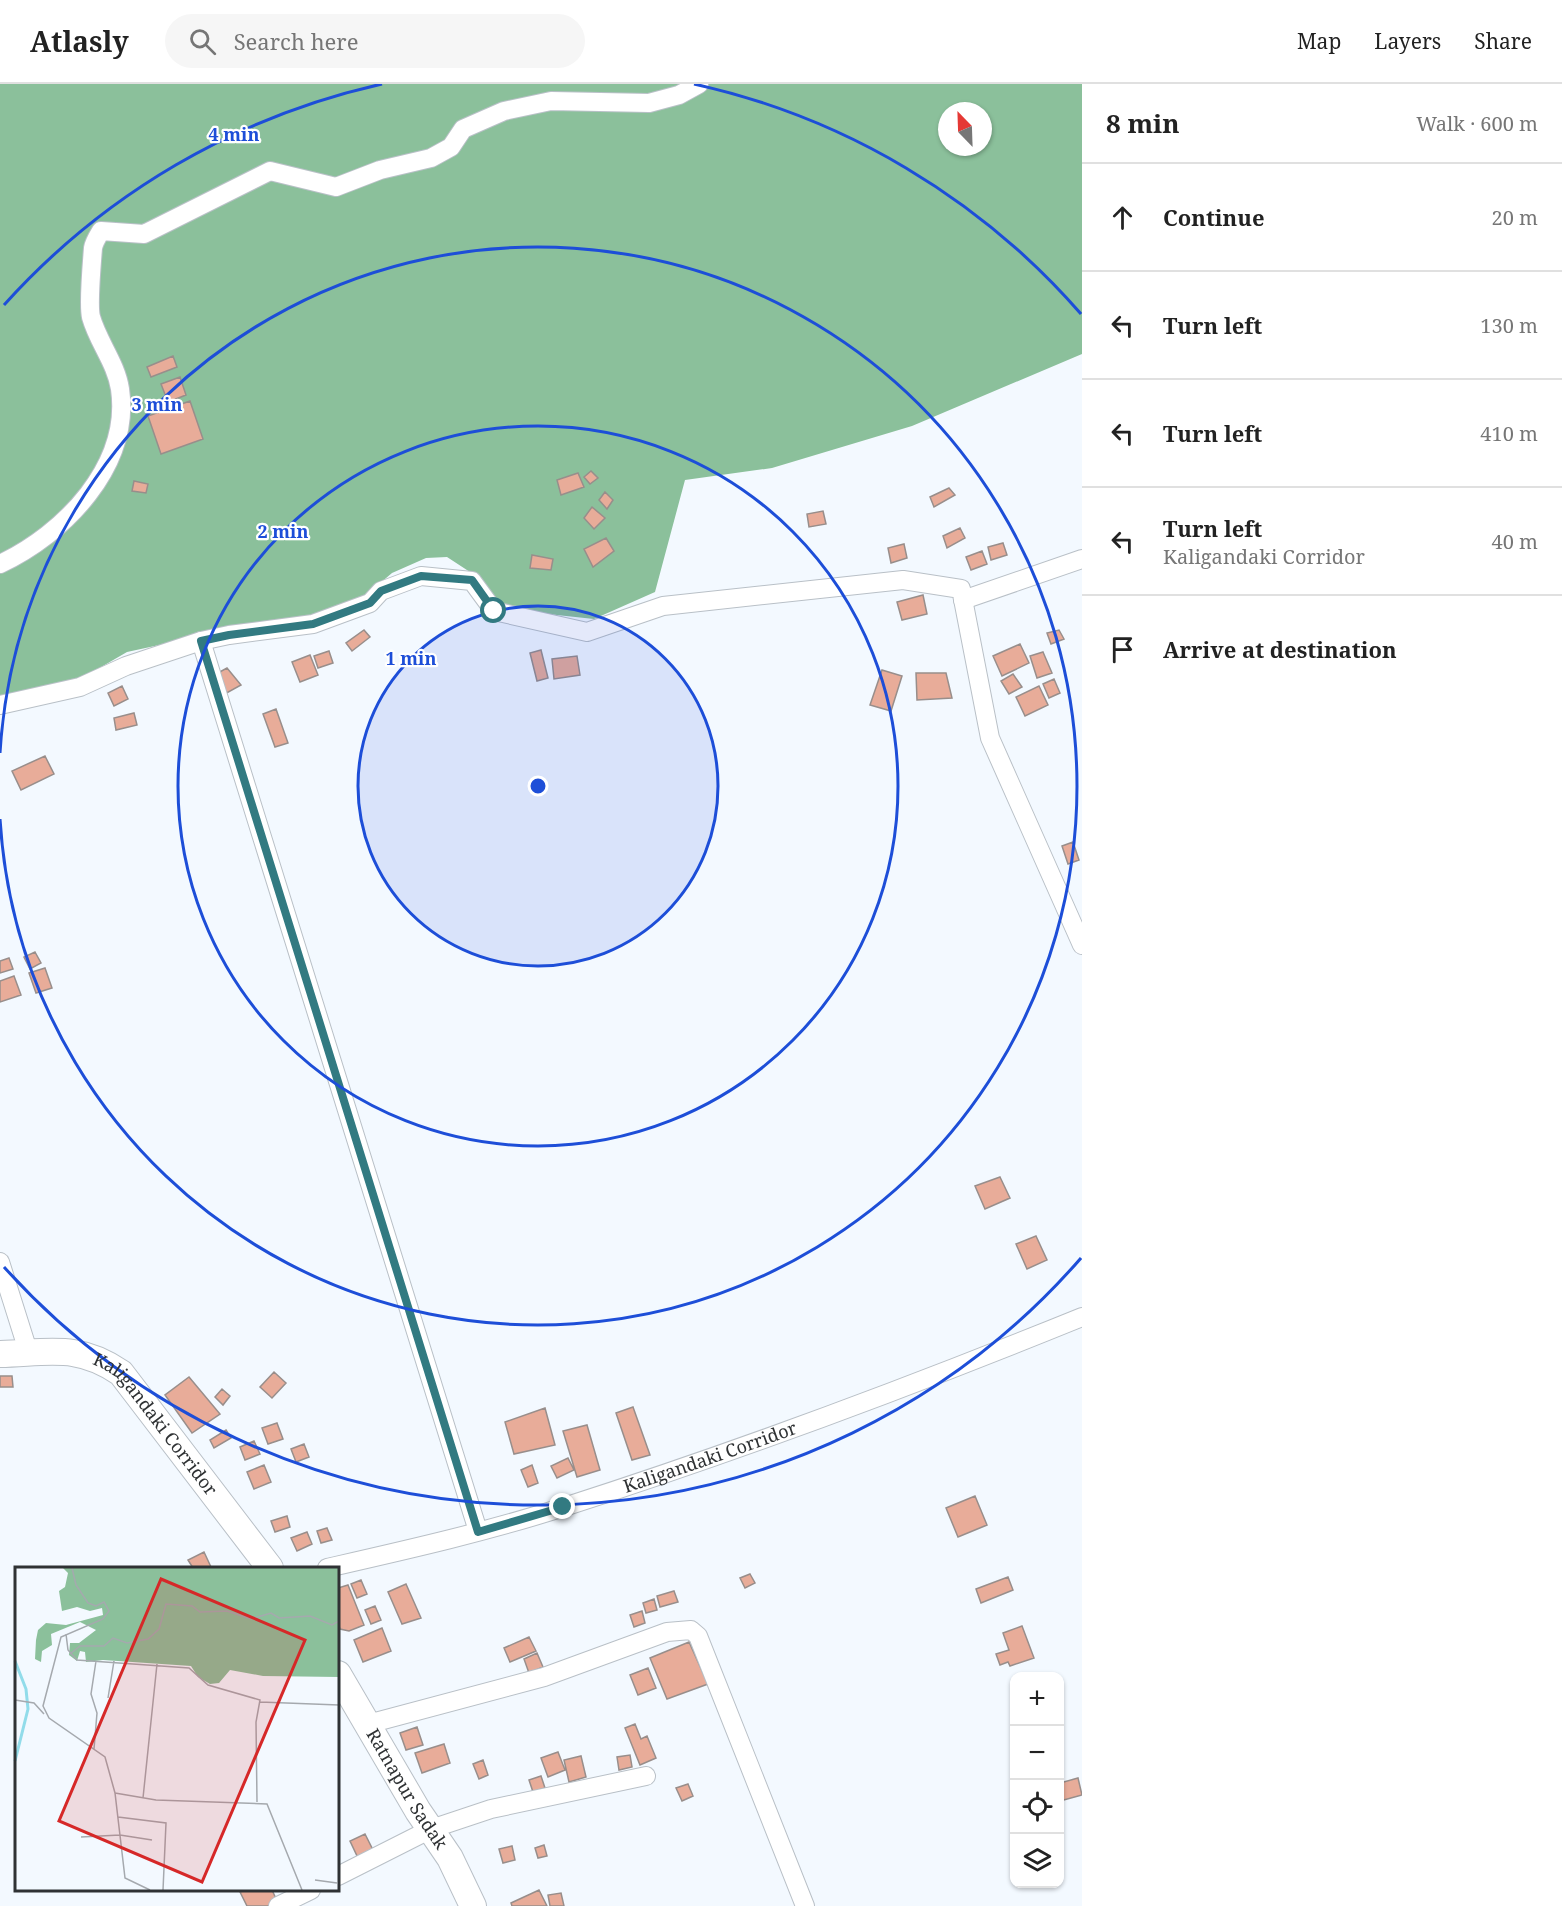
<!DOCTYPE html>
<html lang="en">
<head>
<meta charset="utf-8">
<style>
	body { margin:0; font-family:"Noto Serif",serif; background:#f6f6f6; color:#222 }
	.controls { position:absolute; right:18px; bottom:18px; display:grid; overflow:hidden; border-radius:12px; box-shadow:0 2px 4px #0004 }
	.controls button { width:54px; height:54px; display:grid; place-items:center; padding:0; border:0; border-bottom:2px solid #e0e0e0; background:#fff; color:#222; font:30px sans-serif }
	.compass { position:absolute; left:938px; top:18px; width:54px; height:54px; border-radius:50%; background:#fff; box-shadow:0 2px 4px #0004; rotate:337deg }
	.stop { position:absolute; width:18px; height:18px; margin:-14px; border:4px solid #327a81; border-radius:50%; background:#fff }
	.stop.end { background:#327a81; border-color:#fff; box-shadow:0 2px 6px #0008 }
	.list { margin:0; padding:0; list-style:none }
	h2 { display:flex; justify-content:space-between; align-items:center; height:78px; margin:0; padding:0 24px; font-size:26px }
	h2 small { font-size:20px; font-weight:400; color:#767676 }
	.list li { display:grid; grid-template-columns:39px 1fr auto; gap:18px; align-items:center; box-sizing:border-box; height:108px; padding:0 24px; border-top:2px solid #e0e0e0 }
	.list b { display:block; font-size:22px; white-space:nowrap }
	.list p { margin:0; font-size:20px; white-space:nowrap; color:#767676 }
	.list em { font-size:20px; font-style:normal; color:#767676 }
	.icon { flex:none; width:33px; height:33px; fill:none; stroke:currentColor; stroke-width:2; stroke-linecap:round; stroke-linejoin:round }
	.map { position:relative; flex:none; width:1082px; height:1822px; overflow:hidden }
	header { display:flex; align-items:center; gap:36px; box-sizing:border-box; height:84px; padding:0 30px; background:#fff; border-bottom:2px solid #e0e0e0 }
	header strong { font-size:28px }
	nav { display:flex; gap:33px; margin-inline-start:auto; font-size:21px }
	.search { width:420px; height:54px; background:#f6f6f6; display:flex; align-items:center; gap:15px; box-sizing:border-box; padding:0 21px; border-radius:33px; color:#767676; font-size:22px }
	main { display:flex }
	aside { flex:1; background:#fff }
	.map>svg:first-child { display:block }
	.forest { fill:#8bc09b; fill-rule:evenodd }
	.building { fill:#e8ac99; stroke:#988e8b; stroke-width:1.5 }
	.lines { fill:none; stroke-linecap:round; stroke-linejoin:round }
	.minor-casing { stroke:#b9c0c7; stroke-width:20 }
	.secondary-casing { stroke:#b9c0c7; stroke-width:28 }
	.minor { stroke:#fff; stroke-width:18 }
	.secondary { stroke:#fff; stroke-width:26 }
	.route { stroke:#327a81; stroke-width:8 }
	.ring { fill:none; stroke:#1d4ed8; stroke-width:3 }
	.labels { text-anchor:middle; stroke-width:4.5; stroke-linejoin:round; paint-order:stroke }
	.street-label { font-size:18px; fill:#2f3234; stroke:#fff }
	.inset-river { fill:none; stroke:#91dcea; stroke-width:3 }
	.inset-road { fill:none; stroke:#a5a9ae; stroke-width:1.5 }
	.view { fill:#d62828; fill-opacity:0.15; stroke:#d62828; stroke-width:3 }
	.inset-edge { fill:none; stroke:#2f3234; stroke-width:3 }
	.centre { fill:#1d4ed8; stroke:#fff; stroke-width:3 }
	.ring-label { font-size:18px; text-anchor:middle; font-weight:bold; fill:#1d4ed8; stroke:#fff; stroke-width:4.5; stroke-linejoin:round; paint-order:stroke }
</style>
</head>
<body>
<header>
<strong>Atlasly</strong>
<div class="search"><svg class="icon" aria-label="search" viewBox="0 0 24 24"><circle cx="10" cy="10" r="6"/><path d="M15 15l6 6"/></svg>Search here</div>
<nav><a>Map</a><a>Layers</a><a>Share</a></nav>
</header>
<main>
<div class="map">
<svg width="1082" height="1822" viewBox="0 0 1082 1822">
	<rect width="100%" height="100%" fill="#f3f9ff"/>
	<path class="forest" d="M0 0H1082V270L912 342 772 384 685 396 655 508 594 535 500 525 470 488 447 473 426 474 392 489 359 517 310 534 233 545 127 568 77 597 0 617ZM947 27H983V63H947Z"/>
	<path class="building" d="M173 272 177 283 151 293 147 283Z
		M180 293 186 311 168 318 161 300Z
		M190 317 203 355 161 370 148 332Z
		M591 387 598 394 590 400 584 393Z
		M578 389 584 403 561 411 557 396Z
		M134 397 148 400 146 409 132 407Z
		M949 404 955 411 934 423 930 413Z
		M605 408 613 416 607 425 599 416Z
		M592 423 605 434 594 445 584 434Z
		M823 427 826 440 809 443 807 430Z
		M960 444 965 454 947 464 943 452Z
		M606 454 614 467 593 483 584 465Z
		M1003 459 1007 471 991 476 988 463Z
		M904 460 907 474 891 479 888 464Z
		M982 467 987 480 971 486 966 473Z
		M532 471 553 475 551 486 530 484Z
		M923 511 927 530 902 536 897 518Z
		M364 546 370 553 352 567 346 559Z
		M1059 546 1064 555 1051 560 1047 549Z
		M1020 560 1029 579 1002 592 993 572Z
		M541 566 548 594 537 597 530 569Z
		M329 567 333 579 318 584 314 572Z
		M1043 568 1052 589 1037 594 1030 572Z
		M310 571 318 591 300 598 292 578Z
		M577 572 580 591 554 595 552 575Z
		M227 584 241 601 223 611 214 591Z
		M882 586 902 592 891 627 870 621Z
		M916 589H946L952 614 917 616Z
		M1013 590 1022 603 1009 610 1001 597Z
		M1054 595 1060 609 1049 614 1043 600Z
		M122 602 128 615 114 622 108 609Z
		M1039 602 1048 621 1025 632 1016 613Z
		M276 625 288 659 275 663 263 630Z
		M134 629 137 641 116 646 114 634Z
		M45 672 54 690 21 706 12 687Z
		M1073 758 1079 776 1068 780 1062 762Z
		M35 868 41 879 30 885 24 873Z
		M9 874 13 885 0 889V877Z
		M45 884 52 904 36 909 29 889Z
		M14 892 21 911 0 918V897Z
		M1000 1093 1010 1114 985 1125 975 1102Z
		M1036 1152 1047 1176 1027 1185 1016 1160Z
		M274 1288 286 1299 272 1314 260 1303Z
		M0 1292H12L13 1303H0Z
		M189 1293 220 1330 192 1349 165 1311Z
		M222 1305 230 1312 223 1321 215 1313Z
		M633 1323 650 1371 632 1376 616 1329Z
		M545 1324 555 1361 514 1370 505 1338Z
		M277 1339 283 1355 268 1360 262 1344Z
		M587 1341 600 1386 577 1393 563 1347Z
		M226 1346 231 1354 214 1364 210 1356Z
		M254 1357 260 1370 245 1376 240 1363Z
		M304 1360 309 1373 296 1378 291 1365Z
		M568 1374 574 1386 557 1394 551 1382Z
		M264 1381 271 1398 254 1405 247 1388Z
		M532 1381 538 1399 528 1403 521 1386Z
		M975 1412 987 1441 958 1453 946 1424Z
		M287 1432 290 1443 275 1448 271 1437Z
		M327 1444 332 1456 321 1459 317 1447Z
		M307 1448 312 1460 297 1467 291 1454Z
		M204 1468 211 1483 193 1484 188 1476Z
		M750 1490 755 1499 745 1504 740 1494Z
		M1008 1493 1013 1506 981 1519 976 1505Z
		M361 1496 367 1510 357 1514 351 1500Z
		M406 1500 421 1534 402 1540 388 1508Z
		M348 1501 364 1541 349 1547 340 1545 338 1539V1504Z
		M674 1507 678 1518 660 1523 657 1512Z
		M654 1515 657 1526 646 1529 643 1519Z
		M375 1522 381 1536 371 1540 365 1526Z
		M642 1527 645 1539 634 1543 630 1531Z
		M1022 1542 1034 1574 1010 1582 1008 1578 1000 1581 996 1570 1009 1566 1003 1549Z
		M382 1544 391 1567 363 1578 354 1556Z
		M529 1553 536 1567 510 1578 504 1564Z
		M689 1558 708 1600 667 1615 650 1574Z
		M537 1569 543 1583 529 1589 524 1575Z
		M648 1584 656 1604 638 1611 630 1591Z
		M635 1640 641 1655 647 1652 656 1674 640 1681 625 1644Z
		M417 1643 423 1661 406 1666 400 1649Z
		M444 1660 450 1679 422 1689 415 1669Z
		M558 1668 565 1686 548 1693 541 1674Z
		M630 1671 632 1683 619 1686 617 1673Z
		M581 1672 586 1693 569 1698 564 1676Z
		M483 1676 488 1691 479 1695 473 1680Z
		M541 1692 545 1704 533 1708 529 1696Z
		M1078 1694 1082 1711 1060 1717V1699Z
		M688 1700 693 1712 682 1717 676 1704Z
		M365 1750 373 1766 358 1774 350 1757Z
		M544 1761 547 1772 538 1774 535 1764Z
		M512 1762 515 1776 503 1779 499 1765Z
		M246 1806H272L278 1819 271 1822H247L240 1808Z
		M539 1806 547 1822H512L511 1819Z
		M561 1809 564 1822H550L548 1811Z"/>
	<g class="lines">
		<defs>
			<g id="minor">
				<path d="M0 480C64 450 131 382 120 305 116 279 98 258 91 233 88 221 92 177 93 164 94 158 98 152 101 147L144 150 270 87 336 103 380 86 431 74 451 63 463 45 504 27 551 17 649 19 679 11 699 0"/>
				<path d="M963 516 1082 475"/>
				<path d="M201 557 478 1447"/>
				<path d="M0 621 80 603 126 582 201 557 229 551 313 540 370 519 381 507 421 492 472 497 494 527 587 548 663 522 903 496 961 505 990 654 1082 861"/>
				<path d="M0 1178 29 1270"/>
				<path id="s1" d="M327 1484C406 1466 486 1448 564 1423 739 1367 912 1302 1082 1233"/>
				<path d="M368 1640 544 1593 667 1548 691 1546 698 1552 805 1822"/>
				<path d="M338 1792 431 1745 491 1725 646 1692"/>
				<path d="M278 1822 311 1806"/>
			</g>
			<g id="secondary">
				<path id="s2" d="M0 1270C48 1269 78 1259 121 1289L270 1484"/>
				<path id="s3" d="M338 1590 418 1727 450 1774 473 1822"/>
			</g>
		</defs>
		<use href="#minor" class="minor-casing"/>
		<use href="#secondary" class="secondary-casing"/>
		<use href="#minor" class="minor"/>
		<use href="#secondary" class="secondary"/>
	</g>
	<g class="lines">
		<path class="route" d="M494 527 472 496 421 492 381 507 370 519 313 540 229 551 201 557 478 1448 563 1423"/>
	</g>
	<circle cx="538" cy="702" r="180" fill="#1d4ed8" fill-opacity=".12"/>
	<g class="ring">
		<circle cx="538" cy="702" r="180"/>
		<circle cx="538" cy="702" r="360"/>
		<path d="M0 669A539 539 0 1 1 0 735"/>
		<path d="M1081 1174A719 719 0 0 1 4 1183M4 221A719 719 0 0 1 382 0M694 0A719 719 0 0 1 1081 230"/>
	</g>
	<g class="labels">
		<g class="street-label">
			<text dy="6" stroke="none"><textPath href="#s2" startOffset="186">Kaligandaki Corridor</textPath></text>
			<text dy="6" stroke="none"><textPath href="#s1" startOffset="399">Kaligandaki Corridor</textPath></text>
			<text dy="6" stroke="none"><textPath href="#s3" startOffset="134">Ratnapur Sadak</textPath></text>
		</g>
	</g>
	<g transform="translate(15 1483)">
		<rect width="324" height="324" fill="#f3f9ff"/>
		<path d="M48 1H324V110L248 109 215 103 204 116 195 117 183 110 176 99 88 93 71 95 70 85 65 84 62 94 54 88 55 76H64L81 63 65 55 36 67 37 78 27 84 26 95 20 92 21 73 23 63 31 56 51 58 88 48 87 41 75 44 62 40 47 44 44 24 50 20 53 6Z" fill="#8bc09b"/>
		<path class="inset-river" d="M0 94 11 122 13 142 0 194"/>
		<path class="inset-road" d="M57 1 61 18 73 36 81 39 89 35 94 44 88 52 46 70 28 139 34 151 90 190 100 226 110 311 135 323M51 67 53 83 62 93 174 101 193 118 245 133 241 155 242 235M55 87 65 79H89L98 71 112 76 133 72 144 62 151 37 177 39 185 45 212 44 236 52 256 46 264 51 295 49 317 58 324 54M93 131 99 94M0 133 19 136 29 147M245 135 324 138M79 182 82 146 76 127 81 94M100 226 141 233 252 237 287 323M128 231 142 97M103 250 151 256 148 323M66 270 105 268 137 273M300 313 322 316"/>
		<path class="view" d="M146 12 290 73 187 315 44 254Z"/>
		<rect width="324" height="324" class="inset-edge"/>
	</g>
	<circle cx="538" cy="702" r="9" class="centre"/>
	<g class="ring-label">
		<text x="234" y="57">4 min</text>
		<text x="157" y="327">3 min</text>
		<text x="283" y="454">2 min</text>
		<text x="411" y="581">1 min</text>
	</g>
</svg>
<div class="controls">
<button>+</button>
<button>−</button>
<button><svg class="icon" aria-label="locate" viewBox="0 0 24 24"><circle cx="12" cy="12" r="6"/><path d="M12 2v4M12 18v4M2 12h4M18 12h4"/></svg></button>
<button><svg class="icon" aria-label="layers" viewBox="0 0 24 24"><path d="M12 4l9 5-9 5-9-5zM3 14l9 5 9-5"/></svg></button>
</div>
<svg class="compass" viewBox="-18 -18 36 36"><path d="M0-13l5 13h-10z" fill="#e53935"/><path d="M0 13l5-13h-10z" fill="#767676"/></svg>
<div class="stop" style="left:494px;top:527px"></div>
<div class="stop end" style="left:563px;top:1423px"></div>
</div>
<aside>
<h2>8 min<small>Walk · 600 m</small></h2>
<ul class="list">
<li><svg class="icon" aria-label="ahead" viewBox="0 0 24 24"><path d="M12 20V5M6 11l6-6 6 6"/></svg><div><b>Continue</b></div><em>20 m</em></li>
<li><svg class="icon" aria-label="left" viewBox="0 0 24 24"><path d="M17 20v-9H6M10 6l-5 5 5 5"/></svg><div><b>Turn left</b></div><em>130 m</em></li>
<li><svg class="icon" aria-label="left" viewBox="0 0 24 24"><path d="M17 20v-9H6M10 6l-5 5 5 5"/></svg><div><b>Turn left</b></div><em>410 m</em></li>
<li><svg class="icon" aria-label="left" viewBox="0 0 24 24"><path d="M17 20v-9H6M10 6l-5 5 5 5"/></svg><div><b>Turn left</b><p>Kaligandaki Corridor</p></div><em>40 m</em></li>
<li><svg class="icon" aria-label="arrive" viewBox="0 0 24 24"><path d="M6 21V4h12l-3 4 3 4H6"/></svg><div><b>Arrive at destination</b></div></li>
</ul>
</aside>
</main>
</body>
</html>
